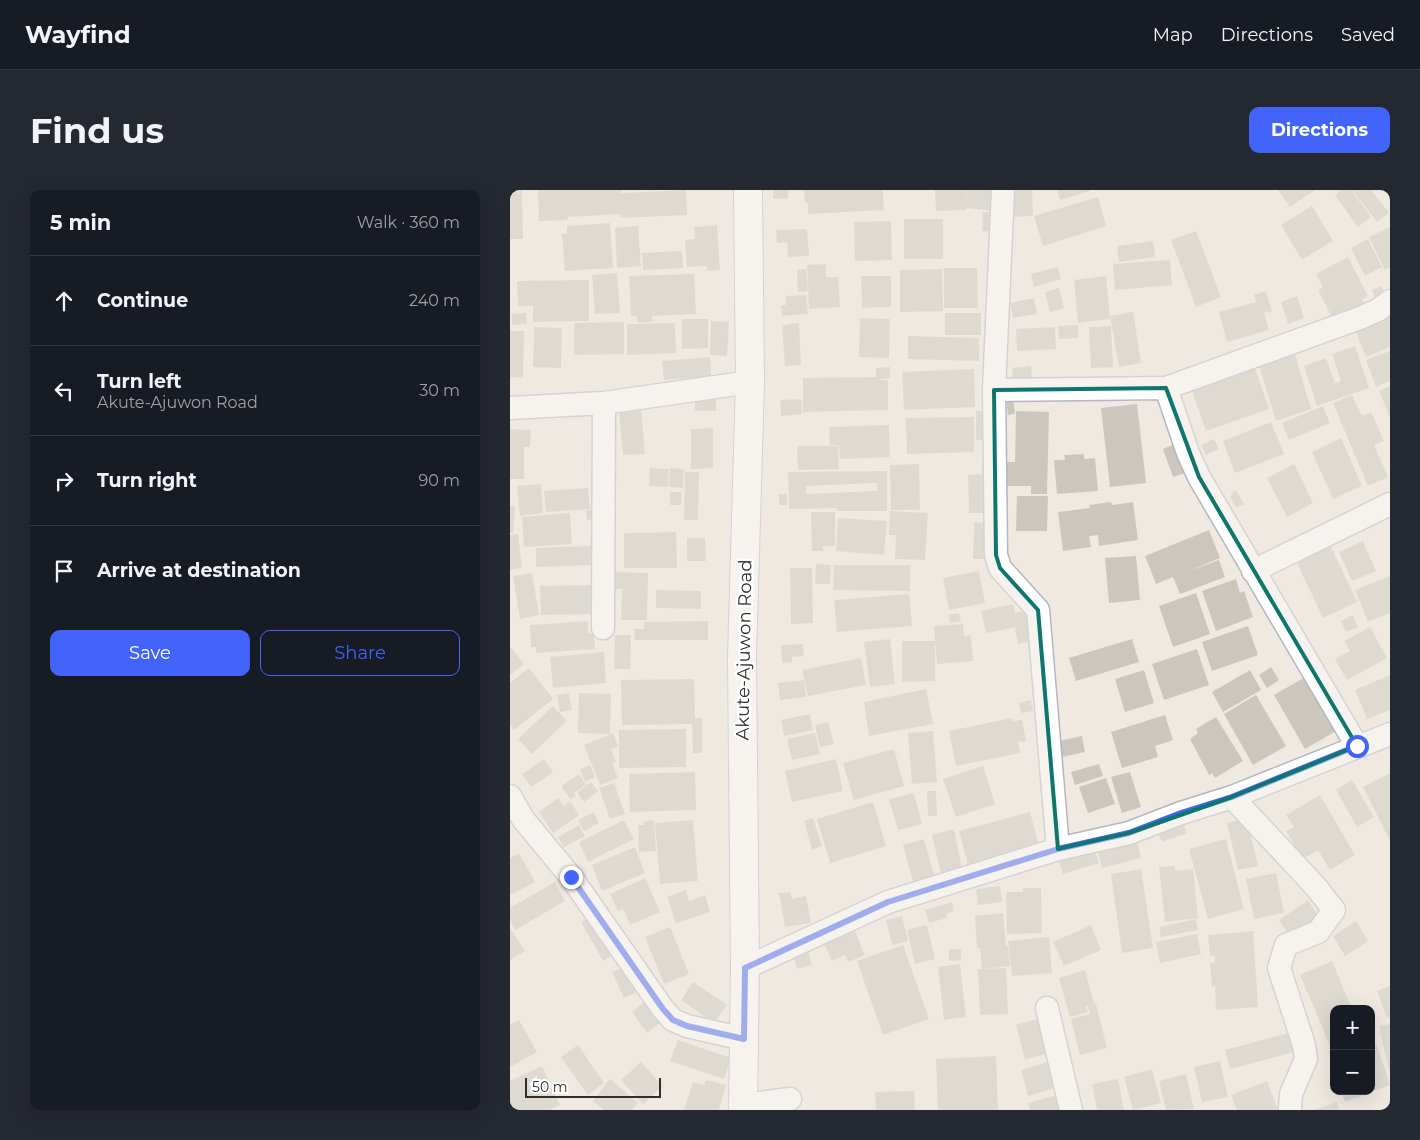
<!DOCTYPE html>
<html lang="en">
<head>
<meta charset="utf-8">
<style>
	body { margin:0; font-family:Montserrat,sans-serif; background:#242831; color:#f1f3f6 }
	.controls { position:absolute; right:15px; bottom:15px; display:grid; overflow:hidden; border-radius:10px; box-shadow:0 5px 20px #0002 }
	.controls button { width:45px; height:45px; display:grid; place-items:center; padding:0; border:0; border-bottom:1px solid #363941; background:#171b24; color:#f1f3f6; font:25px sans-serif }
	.scale { position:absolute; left:15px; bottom:12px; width:136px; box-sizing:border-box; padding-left:5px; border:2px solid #2e2e2e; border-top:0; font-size:14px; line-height:18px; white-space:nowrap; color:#2e2e2e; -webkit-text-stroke:4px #fff; paint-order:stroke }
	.stop { position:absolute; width:15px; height:15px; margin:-11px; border:4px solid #4264fb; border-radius:50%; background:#fff }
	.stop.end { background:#4264fb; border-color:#fff; box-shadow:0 1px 5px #0008 }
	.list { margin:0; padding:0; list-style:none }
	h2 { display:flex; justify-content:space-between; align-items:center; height:65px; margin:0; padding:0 20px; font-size:21px }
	h2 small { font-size:16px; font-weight:400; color:#9ea1a6 }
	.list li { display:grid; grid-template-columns:32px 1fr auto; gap:15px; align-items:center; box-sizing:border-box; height:90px; padding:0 20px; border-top:1px solid #363941 }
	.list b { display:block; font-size:19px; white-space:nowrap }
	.list p { margin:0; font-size:16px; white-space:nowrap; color:#9ea1a6 }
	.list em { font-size:16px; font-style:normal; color:#9ea1a6 }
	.actions { display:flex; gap:10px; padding:15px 20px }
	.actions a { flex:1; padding:11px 0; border:1px solid #4264fb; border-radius:10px; text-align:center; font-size:18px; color:#4264fb }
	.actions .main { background:#4264fb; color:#fff }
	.icon { flex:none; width:28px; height:28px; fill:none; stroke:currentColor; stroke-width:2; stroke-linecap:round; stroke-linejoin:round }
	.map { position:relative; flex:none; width:880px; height:920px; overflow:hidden; border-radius:10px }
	header { display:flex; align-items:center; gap:30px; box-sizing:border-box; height:70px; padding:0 25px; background:#171b24; border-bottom:1px solid #363941 }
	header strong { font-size:24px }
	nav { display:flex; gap:28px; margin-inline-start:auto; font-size:18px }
	.intro { display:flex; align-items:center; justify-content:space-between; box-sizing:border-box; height:120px; padding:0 30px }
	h1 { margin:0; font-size:35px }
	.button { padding:12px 22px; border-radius:10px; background:#4264fb; color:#fff; font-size:18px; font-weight:700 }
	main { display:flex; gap:30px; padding:0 30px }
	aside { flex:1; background:#171b24; border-radius:10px; box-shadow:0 5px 20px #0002 }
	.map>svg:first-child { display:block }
	.building { fill:#cbc7bf; fill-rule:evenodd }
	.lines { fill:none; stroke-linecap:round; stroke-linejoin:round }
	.street-casing { stroke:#b4b7c1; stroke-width:25 }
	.secondary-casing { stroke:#b4b7c1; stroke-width:30 }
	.street { stroke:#fff; stroke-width:22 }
	.secondary { stroke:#fff; stroke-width:28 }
	.route { stroke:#4264fb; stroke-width:6 }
	.marked { fill:none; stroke:#0f766e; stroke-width:4; stroke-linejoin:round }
	.labels { text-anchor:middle; stroke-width:5; stroke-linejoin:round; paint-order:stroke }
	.street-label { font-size:18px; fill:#2e2e2e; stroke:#fff }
</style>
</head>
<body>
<header>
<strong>Wayfind</strong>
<nav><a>Map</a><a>Directions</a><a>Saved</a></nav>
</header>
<div class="intro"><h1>Find us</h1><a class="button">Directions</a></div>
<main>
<aside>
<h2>5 min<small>Walk · 360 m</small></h2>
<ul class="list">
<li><svg class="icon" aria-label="ahead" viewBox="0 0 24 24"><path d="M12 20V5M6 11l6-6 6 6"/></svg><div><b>Continue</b></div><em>240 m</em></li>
<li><svg class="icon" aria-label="left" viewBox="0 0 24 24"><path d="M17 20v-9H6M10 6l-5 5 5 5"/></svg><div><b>Turn left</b><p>Akute-Ajuwon Road</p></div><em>30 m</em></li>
<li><svg class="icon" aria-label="right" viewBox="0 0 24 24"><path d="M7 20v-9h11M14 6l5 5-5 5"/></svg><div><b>Turn right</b></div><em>90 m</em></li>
<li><svg class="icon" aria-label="arrive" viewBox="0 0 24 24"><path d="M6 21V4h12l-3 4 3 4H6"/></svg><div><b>Arrive at destination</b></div></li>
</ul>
<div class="actions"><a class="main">Save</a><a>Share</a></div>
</aside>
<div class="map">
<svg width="880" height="920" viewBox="0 0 880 920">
	<rect width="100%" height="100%" fill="#efe9e1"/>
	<path class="building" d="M0 0H12L13 49H0Z
		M28 0H111V3L176 0 177 25 111 28 110 24 58 27 57 30 29 31Z
		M263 0H278V8L263 9Z
		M294 0H373L374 20 298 24V13H295Z
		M425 0H456V8L457 0H486L483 21 457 18V20L426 21Z
		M501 0H522L523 26 503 27Z
		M547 0H580V1L550 10Z
		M768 0H805L780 17Z
		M831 0H841L861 27 848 37 825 5Z
		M842 0H861L879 23 867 32Z
		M588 7 596 36 533 56 524 26Z
		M802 16 823 51 792 70 771 35Z
		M473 22 486 23 484 42 472 41Z
		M394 29H433V69H394Z
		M381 31 382 70 345 71 344 32Z
		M100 33 103 78 55 81 52 44H57V36Z
		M207 35 210 80 197 81V76L177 77 175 50 185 49 184 37Z
		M128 36 131 76 107 78 105 38Z
		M880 37V77L875 80 859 47Z
		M297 39 299 66 278 67 277 52 267 53 266 40Z
		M686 41 711 107 686 117 661 50Z
		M858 49 872 77 855 86 841 58Z
		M643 51 645 67 609 72 607 56Z
		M172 61 173 78 133 80 132 63Z
		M838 67 858 106 852 109 857 119 826 135 808 100 813 97 806 84Z
		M660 70 662 95 605 100 603 74Z
		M316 74V87H328L330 117 299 119 297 75Z
		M548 77 551 89 524 97 521 84Z
		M434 78H467L468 118H434Z
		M296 79 298 101 288 102 287 80Z
		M432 79 433 121 390 122V80Z
		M107 83 110 123 85 124 82 85Z
		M184 84 186 124 142 126 143 132H127V126H121L119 86Z
		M351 86H381V117L352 118Z
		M596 86 600 129 568 133 564 90Z
		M79 90V131L23 132V116H8L7 91Z
		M871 96 877 111 868 115 862 100Z
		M549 98 554 118 540 122 535 102Z
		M756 101 762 121 754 123 759 140 717 152 709 122 746 112 744 105Z
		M296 105 298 124 272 126 271 115H276V106Z
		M787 106 794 128 778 134 771 112Z
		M524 108 527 124 503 128 500 113Z
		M623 122 631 173 609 177 600 126Z
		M16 123 17 134 2 135 1 124Z
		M435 123H471V145H435Z
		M880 126V157L856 167 845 140Z
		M350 128 380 129 379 168 349 167Z
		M172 129H198V158L172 159Z
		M201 131 219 132 217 166 200 165Z
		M114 132V164L64 165V133Z
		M165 133 166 163 117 165V134Z
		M289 133 291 175 275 176 272 135Z
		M568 135V148L549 149 548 136Z
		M601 136 603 177 581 178 579 137Z
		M24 137 52 138 51 178 23 177Z
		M545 137 546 159 507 161 506 139Z
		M0 141H14L13 188 0 187Z
		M398 146 469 148V171L398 169Z
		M845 156 859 198 807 216 794 176 816 168 825 193 831 191 822 164Z
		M784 161 801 219 766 231 748 172Z
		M880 161V191L866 197 856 170Z
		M200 167 201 186 154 190 152 171Z
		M743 172 759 219 696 241 680 195Z
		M521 176 522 189 503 191 502 178Z
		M380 177V188L366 190H378V220L293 222V188L366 187V178Z
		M464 179 465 217 394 220 392 182Z
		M880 196V227L869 201Z
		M842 205 852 226 861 222 874 251 864 255 878 287 858 296 823 213Z
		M206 206V221H185V207Z
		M503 207 505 224 498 225 496 208Z
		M291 209 292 224 271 226 270 210Z
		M627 214 636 293 600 297 591 218Z
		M813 216 820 233 779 250 772 233Z
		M131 217 135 264 113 265 109 219Z
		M466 221H481V250H466Z
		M506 221 539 222 537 304H521V296H496V272H505Z
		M464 227V262L397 264 396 228Z
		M761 232 774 264 725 283 713 251Z
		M379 235 380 267 330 269 329 255H320L319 237Z
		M203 238V278L181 279V239Z
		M0 239 21 240 20 257H14V289H0Z
		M831 248 852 296 823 309 802 262Z
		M704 249 709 259 696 265 691 255Z
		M670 252 681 281 663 287 653 259Z
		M287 256H328L329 279 288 280Z
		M574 264V269L585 268 588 301 547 304 544 270H555L554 265Z
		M409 274 410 320H381L380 275Z
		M784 274 803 313 777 327 757 288Z
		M140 278 159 279 158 297 139 296Z
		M160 278 174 279 173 298 159 297Z
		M377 281V321H327V318L279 319 278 282ZM367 293V301L296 304V296Z
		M175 282H189L188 330H174Z
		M476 284V323H459L458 285Z
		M31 294 33 323 10 326 7 296Z
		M78 298 80 319 36 322 34 301Z
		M726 300 734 314 726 318 720 306 722 305 721 303Z
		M160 302H171V315H160Z
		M269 304H277V315H269Z
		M507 306H538L537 341H506Z
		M601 312 602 315 623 312 628 350 589 356 588 345 579 346 581 357 553 361 548 322 580 318 579 315Z
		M0 316H5L3 343H0Z
		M76 320H86L87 329 77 330Z
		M380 321 418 323 415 370 385 369 386 345H379Z
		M301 322H325V356H313V361H302Z
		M60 323 62 354 14 357 12 327Z
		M328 328 377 331 374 365 326 361Z
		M464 332 477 333 476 369H463Z
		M699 340 710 368 679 381 709 370 715 387 670 404 663 387 646 394 635 366Z
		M166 342 167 378H114V343Z
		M8 344 12 378 0 380V345Z
		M177 348H195L196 371H177Z
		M853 351 866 381 842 391 829 362Z
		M82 356 83 375 26 377V358Z
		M821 357 847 412 813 428 787 373Z
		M626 366 630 410 599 413 595 368Z
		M306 374 321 375 320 394H305Z
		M324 375H400V401L323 400Z
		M280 378H302L303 433 281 434Z
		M469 381 475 413 439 420 433 388Z
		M103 382 138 383 137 430H111L112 399H103Z
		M22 383 29 425 10 429 3 386Z
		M880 386V423L858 432 845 400Z
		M726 389 730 403 734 401 743 427 706 441 692 401Z
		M86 395V424L31 425 30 396Z
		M146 400 191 401V419L146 418Z
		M686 403 700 444 663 457 649 416Z
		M399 404 402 436 327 442 324 410Z
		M503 414 505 423 519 419 521 451 508 454 505 439 507 437 476 443 471 421Z
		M449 423 451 431 440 433 439 425Z
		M843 425 848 437 836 442 831 431Z
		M78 431V443H84L85 459 26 463V457H21L20 435Z
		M198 431V450H125L124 439H134V432Z
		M453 434 454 446 461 445 463 471 427 474 424 436Z
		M738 436 748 465 702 481 692 452Z
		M860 437 877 468 837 490 825 469 840 461 834 451Z
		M105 445H121L120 479H104Z
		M380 449 385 494 360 497 354 452Z
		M622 449 629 472 566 491 559 468Z
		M392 451H425V491L392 492Z
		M293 454 294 466 282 467V472L272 473 271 455Z
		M0 456 14 474 0 485Z
		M687 459 699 495 654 510 642 474Z
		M94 462 96 493 43 498 40 467Z
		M351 468 356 495 298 506 292 480Z
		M761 477 769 490 757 498 749 485Z
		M19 478 43 509 4 540 0 534V493Z
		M634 480 644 513 615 522 605 489Z
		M740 480 751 500 713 522 702 502Z
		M880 485V520L857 529 845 500Z
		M797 486 828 540 795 559 764 505Z
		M184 489 185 528H192V563H183L182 534 112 535 111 490Z
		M294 490 296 507 270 510 268 493Z
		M416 499 423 534 359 546 354 512Z
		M59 503 62 520 50 522 47 505Z
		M69 503 101 504 100 544 68 543Z
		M746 505 776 556 743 575 714 524Z
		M521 510 523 521 511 523 509 513Z
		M43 516 57 531 22 564 8 549Z
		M300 524 303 540 274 546 271 530Z
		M655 525 663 550 645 556 648 567 612 578 601 542Z
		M706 527 733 571 705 588 702 583 699 585 680 549 688 543 686 539Z
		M502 528 503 531 512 530 516 551 508 552 510 563 446 576 439 541Z
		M318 532 324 554 310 557 305 535Z
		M176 539V577L109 578V540Z
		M423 541 427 592 402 594 398 543Z
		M103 543 108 556 101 559 106 572 102 573 108 588 90 595 74 555Z
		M305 543 310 564 282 570 277 549Z
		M572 546 575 562 552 567 549 551Z
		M384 559 394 596 344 610 333 573Z
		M34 569 43 582 21 597 12 584Z
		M326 569 333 601 282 612 275 581Z
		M589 574 593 586 565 595 561 582Z
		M80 575 85 587 75 592 70 579Z
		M473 576 485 614 446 627 433 589Z
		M185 582 186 620 120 622 119 584Z
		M620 582 631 617 612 623 601 587Z
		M880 583V651L853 597Z
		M69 584 76 595 64 603 66 606 60 609 51 596Z
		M596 588 605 614 578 623 569 597Z
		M842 590 864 627 847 637 826 600Z
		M81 592 88 601 74 612 67 603Z
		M104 593 115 624 100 629 89 598Z
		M417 601H426L427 626H418Z
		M404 603 412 634 388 640 379 609Z
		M810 605 845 665 820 680 808 660 793 669 776 641 784 637 776 625Z
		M48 608 54 616 60 611 69 625 43 643 29 622Z
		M363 612 376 656 320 673 307 629Z
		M84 622 89 633 74 641 68 630Z
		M520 622 529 656 458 676 449 641Z
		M303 628 312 656 302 660 294 631Z
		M737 628 748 676 728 680 717 633Z
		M114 630 124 649 78 672 69 652Z
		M144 630 146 661 129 662 128 635H134V631Z
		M183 630 188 691 150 694 145 633Z
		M673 633 677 643 652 652 648 643Z
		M69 635 75 646 54 657 48 647Z
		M444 639 452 679 431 684 422 645Z
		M414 649 425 689 404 695 393 655Z
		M716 649 734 719 698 729 679 659Z
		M627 650 631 668 592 678 588 661Z
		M125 657 135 683 92 701 82 675Z
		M585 661 589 673 553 684 549 672Z
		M9 663 25 692 0 705V668Z
		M665 676V681L683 679 688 728 655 732 649 677Z
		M631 679 643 758 612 763 601 684Z
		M766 683 774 723 744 729 736 689Z
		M135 688 150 722 120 735 113 719 108 721 100 704Z
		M45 692 55 711 5 740 0 730V718Z
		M490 696 492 712 468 715 466 699Z
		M513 698H531L532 743 497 744 496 702H513Z
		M176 700 179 711 195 705 200 722 166 733 157 707Z
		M280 702 282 709 296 706 301 733 275 737 269 703Z
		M798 710 809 728 780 747 769 730Z
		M442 712 444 721 436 724 437 728 419 733 415 720Z
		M493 723 496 756H498L500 776 473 779 496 778 498 824 470 825 468 779H472L470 758H467L465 726Z
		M83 726 104 764 93 771 71 732Z
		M392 726 398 751 382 755 376 730Z
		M686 729 688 740 651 747 649 737Z
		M846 731 858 751 835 766 823 746Z
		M417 735 425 769 405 774 397 740Z
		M581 735 591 760 554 776 543 752Z
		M160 737 179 784 154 794 135 747Z
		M0 738 15 761 0 770Z
		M345 741 355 765 338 772 335 765 322 771 314 754Z
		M743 741 748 817 706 820 705 796 702 797 700 773 705 772V766H700L698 745Z
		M687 744 691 764 650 773 646 752Z
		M539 747 542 783 502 786 498 751Z
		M393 755 419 829 373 845 347 771Z
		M297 756 302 775 287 779 284 768 275 771Z
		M439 759H451V770L439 771Z
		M822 771 842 819H824V865L790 785Z
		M450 774 456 827 434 830 428 777Z
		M117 776 129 801 114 808 102 782Z
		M575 780 584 814 574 817H576L578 822 560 827 549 788Z
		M183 792 217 815 204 833 171 810Z
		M880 796V826L877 828 867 801Z
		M136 811 151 832 137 843 122 822Z
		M586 814 597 858 570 865 561 829 580 824 578 816Z
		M531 828 541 862 515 870 506 835Z
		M9 830 27 862 0 877V835Z
		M880 834V880H879L869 836Z
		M783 842 788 861 720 879 715 860Z
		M168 850 221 868 214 889 160 871Z
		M68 855 94 893 78 905 51 867Z
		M867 855 880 895 835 912 831 901H861V857Z
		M486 866 488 920H428L426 869Z
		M542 871 549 897 518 906 511 880Z
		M710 871 718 907 692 912 684 877Z
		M131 872 153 896 133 914 111 890Z
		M32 876 50 915 40 920H0V891Z
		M642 879 651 913 623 920 614 887Z
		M676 884 684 919 656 920 649 891Z
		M100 889 128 913 122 920H94L83 911Z
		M608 889 614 920H587L582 894Z
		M196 890 216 895 209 920H174L183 892 194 895Z
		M757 891 768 920H727L721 905Z
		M404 901 405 920H366L365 902Z
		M551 904 555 920H520L518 913Z
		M827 912 829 920H804Z"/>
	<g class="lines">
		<defs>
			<path id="street" d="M493 0 484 200 486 365 490 378 528 420 548 659
				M656 198 678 263 689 287 847 556
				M484 200 656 198 850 128 868 120 880 111
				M0 218 94 213 240 192
				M743 381 880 314
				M93 438 94 213
				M0 606 13 629 61 687 153 819 163 830 177 836 234 849
				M722 607 806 697 824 720 808 742 776 755 769 778 794 855 796 869 781 904 780 920
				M235 778 378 712 548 659 619 643 671 623 722 607 880 544
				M537 818 561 920
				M233 915 280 909"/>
			<path id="secondary" d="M233 920 235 778 232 467 240 192 238 0"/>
		</defs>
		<use href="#street" class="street-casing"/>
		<use href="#secondary" class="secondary-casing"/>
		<use href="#street" class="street"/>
		<use href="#secondary" class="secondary"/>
	</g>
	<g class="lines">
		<path class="route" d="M61 687 153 819 163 830 177 836 234 849 235 778 378 712 548 659 619 643 671 623 722 607 847 556"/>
	</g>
	<path d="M0 0H880V920H0ZM656 198 689 287 847 556 722 607 619 643 548 659 528 420 490 378 486 365 484 200Z" fill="#efe9e1" fill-opacity=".55" fill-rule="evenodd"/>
	<path class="marked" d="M656 198 689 287 847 556 722 607 619 643 548 659 528 420 490 378 486 365 484 200Z"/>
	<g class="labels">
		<g class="street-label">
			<text transform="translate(234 460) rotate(-89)" y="6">Akute-Ajuwon Road</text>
		</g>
	</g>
</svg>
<div class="controls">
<button>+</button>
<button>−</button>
</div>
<div class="scale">50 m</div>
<div class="stop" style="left:847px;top:556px"></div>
<div class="stop end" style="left:61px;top:687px"></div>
</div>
</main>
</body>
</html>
